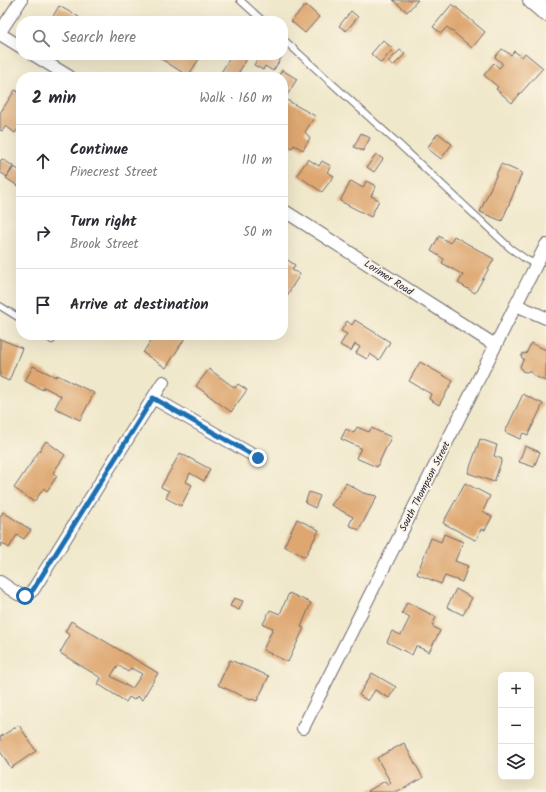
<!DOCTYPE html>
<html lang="en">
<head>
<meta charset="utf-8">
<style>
	body { margin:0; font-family:Kalam,sans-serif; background:#f2f2f3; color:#2b2b33 }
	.controls { position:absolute; right:12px; bottom:12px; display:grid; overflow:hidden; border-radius:8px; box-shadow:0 4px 16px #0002 }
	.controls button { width:36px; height:36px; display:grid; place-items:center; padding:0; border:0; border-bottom:1px solid #e1e1e2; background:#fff; color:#2b2b33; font:20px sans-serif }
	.stop { position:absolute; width:12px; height:12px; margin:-9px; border:3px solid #1f6fb2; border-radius:50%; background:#fff }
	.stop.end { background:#1f6fb2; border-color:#fff; box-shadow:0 1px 4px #0008 }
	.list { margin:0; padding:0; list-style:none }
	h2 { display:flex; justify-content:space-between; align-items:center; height:52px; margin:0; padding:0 16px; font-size:17px }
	h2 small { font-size:13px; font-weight:400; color:#7c7c81 }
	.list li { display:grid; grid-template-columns:26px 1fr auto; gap:12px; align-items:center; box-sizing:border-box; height:72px; padding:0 16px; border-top:1px solid #e1e1e2 }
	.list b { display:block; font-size:15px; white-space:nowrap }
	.list p { margin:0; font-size:13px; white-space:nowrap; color:#7c7c81 }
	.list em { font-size:13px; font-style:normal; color:#7c7c81 }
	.icon { flex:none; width:22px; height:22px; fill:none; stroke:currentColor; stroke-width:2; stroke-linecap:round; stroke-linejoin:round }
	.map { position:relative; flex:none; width:546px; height:792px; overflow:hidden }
	.search { position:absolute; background:#fff; box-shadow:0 4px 16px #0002; left:16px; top:16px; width:272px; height:44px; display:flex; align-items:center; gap:10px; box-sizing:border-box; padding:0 14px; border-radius:16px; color:#7c7c81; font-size:15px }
	.panel { position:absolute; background:#fff; box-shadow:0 4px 16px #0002; left:16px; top:72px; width:272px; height:268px; border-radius:16px }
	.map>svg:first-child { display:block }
	.building { fill:#dea771; fill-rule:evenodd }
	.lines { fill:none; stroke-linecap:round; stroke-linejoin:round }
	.lane-casing { stroke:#6a676d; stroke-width:8 }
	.street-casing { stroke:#6a676d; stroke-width:14 }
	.secondary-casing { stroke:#6a676d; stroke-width:20 }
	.lane { stroke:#fff; stroke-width:6 }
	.street { stroke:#fff; stroke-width:12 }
	.secondary { stroke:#fff; stroke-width:18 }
	.route { stroke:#1f6fb2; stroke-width:5 }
	.labels { text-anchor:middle; stroke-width:4; stroke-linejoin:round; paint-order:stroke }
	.street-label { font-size:10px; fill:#22223b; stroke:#fcf5e5 }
</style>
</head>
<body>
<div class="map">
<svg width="546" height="792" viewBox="0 0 546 792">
	<rect width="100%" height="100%" fill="#fcf5e5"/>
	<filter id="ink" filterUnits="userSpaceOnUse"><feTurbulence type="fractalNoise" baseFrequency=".025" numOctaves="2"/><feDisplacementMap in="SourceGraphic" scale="8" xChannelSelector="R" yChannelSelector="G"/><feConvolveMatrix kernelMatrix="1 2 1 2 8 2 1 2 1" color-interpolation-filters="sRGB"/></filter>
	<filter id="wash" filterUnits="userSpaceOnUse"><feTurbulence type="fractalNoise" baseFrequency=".012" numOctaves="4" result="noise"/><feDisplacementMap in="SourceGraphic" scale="16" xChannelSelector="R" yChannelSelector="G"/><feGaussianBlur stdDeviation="0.9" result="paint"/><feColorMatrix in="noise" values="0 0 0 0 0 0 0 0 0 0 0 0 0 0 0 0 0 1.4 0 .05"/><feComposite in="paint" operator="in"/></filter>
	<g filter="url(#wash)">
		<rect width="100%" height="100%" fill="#f0e8cb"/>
		<g id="blocks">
			<path class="building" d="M393 0H418L407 12Z
				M452 4 485 32 472 48 447 27 441 33 433 27Z
				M306 5 319 17 305 33 291 21Z
				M59 6 79 17 77 21H50Z
				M351 11 358 17 346 31 339 26Z
				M383 40 393 49 381 63 371 54Z
				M502 49 511 55 514 51 522 57 525 53 543 68 512 103 496 89 498 87 484 75 494 63 499 68 502 65V63L495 57Z
				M400 50 405 54 393 66 388 62Z
				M155 55H192L199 59 188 76Z
				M232 55H245L248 57 236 77H218Z
				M260 55H283L273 71 265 66 263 70 254 65Z
				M282 70 297 79 286 97 283 95V77H278Z
				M15 90 21 93V124L15 133 6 126 2 131 0 130V113Z
				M283 98 315 116 305 132 310 138 303 150 294 145 292 148 283 143Z
				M361 133 370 138 363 151 354 147Z
				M438 133 452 144 441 159 427 148Z
				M376 154 383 159 374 172 367 167Z
				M2 159 13 166 7 177 0 172V161Z
				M308 159 319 166 322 161 331 166 327 172 334 176 322 192 297 175Z
				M501 164 522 173 502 221 480 212Z
				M14 167 21 171V181L18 186 6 178Z
				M351 181 363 188 366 181 376 186 371 196 379 200 371 217 340 201Z
				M439 236 450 243 454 236 494 259 475 293 458 283 463 275 442 263 444 259 431 251Z
				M283 257 295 265 292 270 300 274 283 302Z
				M355 320 390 342 379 360 370 354 367 359 356 353 360 347 355 344 351 351 340 345 347 334 341 331 347 321 352 325Z
				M154 335H180L185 338 166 368 143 353Z
				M0 339 22 348 9 381 0 377Z
				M531 343 546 350V381L534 376V375L530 372 529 371 526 372 522 371 520 366 524 359 521 357 523 353 526 354Z
				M420 362 453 381 439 405 429 399 431 394 409 381Z
				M33 366 56 377 57 375 94 393 80 420 55 408 61 396 44 387 43 390 25 381Z
				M209 369 235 388 238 384 247 390 231 412 196 386Z
				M523 394 543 404 528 435 523 433 520 439 505 432Z
				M357 427 369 432 371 428 391 437 377 467 356 458 361 448 341 439 346 429 354 433Z
				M480 439 497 445 494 456 502 459 494 482 468 473Z
				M46 441 65 455 53 473 57 476 47 491 44 488 34 502 14 488Z
				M525 446 540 452 534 467 519 462Z
				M180 453 210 469 204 481 190 473 186 482 192 485 181 506 166 498 169 491 161 487Z
				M346 483 363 493 377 496 359 530 349 525 353 517 331 505 339 495Z
				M465 483 490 496 483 511 492 517 485 530 481 529 477 538 475 540 443 523Z
				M309 492 320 496 315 508 305 503Z
				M3 512 31 530 24 539 17 535 9 548 2 543 0 547V517Z
				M297 519 319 530 305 557 284 546Z
				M444 534 463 542 455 561 468 566 462 582 445 576 441 584 417 574 431 538 441 542Z
				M456 589 472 598 463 615 447 607Z
				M289 593 311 603 301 627 304 628 288 662 263 650 273 628 263 624 270 610 280 614Z
				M234 598 243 601 239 610 230 606Z
				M407 602 436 617 432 626 440 631 429 652 416 646 412 655 387 642 392 631 401 635 410 617 402 613Z
				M71 621 158 673 142 700 137 696 134 700 129 697 126 702 98 684 101 678 60 653 70 635 65 632ZM118 665 128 672 131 668 142 674 132 689 111 676Z
				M230 660 269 676 257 701 252 699 251 700 218 685Z
				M372 673 396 687 389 698 375 690 368 701 359 695Z
				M19 725 36 751 11 768 0 751V737Z
				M404 743 423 778 398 792H369L368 791 385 781 388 785 391 783 377 758Z"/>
		</g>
	</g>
	<g filter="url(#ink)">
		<use href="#blocks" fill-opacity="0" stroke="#6a676d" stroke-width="1"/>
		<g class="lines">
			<defs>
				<path id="lane" d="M240 0 263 21
					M283 39 402 147 510 248 527 260 536 264
					M0 306 21 319
					M45 335 52 340"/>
				<path id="street" d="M0 32 21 0
					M0 34 21 47
					M34 55 70 77
					M283 210 495 345
					M516 305 546 318
					M153 398 258 458
					M0 582 18 594 25 596 33 590 163 382
					M303 728 546 245"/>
				<path id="secondary" d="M532 0 546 12"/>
			</defs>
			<use href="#lane" class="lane-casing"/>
			<use href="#street" class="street-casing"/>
			<use href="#secondary" class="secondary-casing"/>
			<use href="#lane" class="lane"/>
			<use href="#street" class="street"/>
			<use href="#secondary" class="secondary"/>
		</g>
	</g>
	<g class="lines" filter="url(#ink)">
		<path class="route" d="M25 596 33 590 153 398 258 458"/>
	</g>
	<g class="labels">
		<g class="street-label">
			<text transform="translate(389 277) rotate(33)" y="4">Lorimer Road</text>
			<text transform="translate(424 486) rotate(-63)" y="4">South Thompson Street</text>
		</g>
	</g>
</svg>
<div class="controls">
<button>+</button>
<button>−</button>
<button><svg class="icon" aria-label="layers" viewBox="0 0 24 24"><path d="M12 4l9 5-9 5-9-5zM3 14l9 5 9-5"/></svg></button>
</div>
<div class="stop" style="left:25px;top:596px"></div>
<div class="stop end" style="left:258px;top:458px"></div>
<div class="search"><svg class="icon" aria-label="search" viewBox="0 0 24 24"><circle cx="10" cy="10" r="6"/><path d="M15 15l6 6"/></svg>Search here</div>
<section class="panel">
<h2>2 min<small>Walk · 160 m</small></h2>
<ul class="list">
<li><svg class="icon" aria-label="ahead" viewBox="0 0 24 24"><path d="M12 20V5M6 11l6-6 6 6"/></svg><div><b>Continue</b><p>Pinecrest Street</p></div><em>110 m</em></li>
<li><svg class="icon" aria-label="right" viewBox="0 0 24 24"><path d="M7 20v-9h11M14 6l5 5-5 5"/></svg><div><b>Turn right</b><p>Brook Street</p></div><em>50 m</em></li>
<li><svg class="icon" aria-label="arrive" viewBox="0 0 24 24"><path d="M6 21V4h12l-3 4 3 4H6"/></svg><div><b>Arrive at destination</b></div></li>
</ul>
</section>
</div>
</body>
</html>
